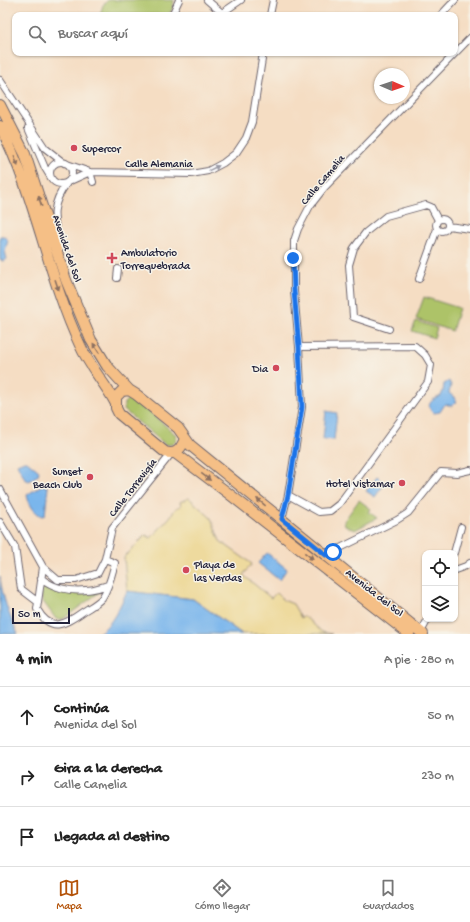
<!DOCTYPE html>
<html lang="es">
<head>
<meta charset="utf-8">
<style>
	body { margin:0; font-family:"Gochi Hand",sans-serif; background:#f6f6f6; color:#222 }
	.controls { position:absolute; right:12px; bottom:12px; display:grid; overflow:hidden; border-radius:8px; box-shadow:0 1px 3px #0004 }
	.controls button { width:36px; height:36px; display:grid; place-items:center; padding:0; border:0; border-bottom:1px solid #e0e0e0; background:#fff; color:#222; font:20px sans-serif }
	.compass { position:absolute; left:374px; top:68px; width:36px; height:36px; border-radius:50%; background:#fff; box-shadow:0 1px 3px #0004; rotate:92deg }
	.scale { position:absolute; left:12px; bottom:10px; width:58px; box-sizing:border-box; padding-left:4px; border:2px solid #22223b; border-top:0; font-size:11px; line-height:14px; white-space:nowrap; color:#22223b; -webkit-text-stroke:3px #f7f3e8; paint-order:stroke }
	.stop { position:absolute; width:12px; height:12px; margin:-9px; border:3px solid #1a73e8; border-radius:50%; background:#fff }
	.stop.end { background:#1a73e8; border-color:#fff; box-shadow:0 1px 4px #0008 }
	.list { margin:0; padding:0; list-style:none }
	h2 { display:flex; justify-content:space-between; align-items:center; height:52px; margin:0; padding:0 16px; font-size:17px }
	h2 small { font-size:13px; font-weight:400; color:#767676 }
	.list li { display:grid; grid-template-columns:26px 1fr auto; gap:12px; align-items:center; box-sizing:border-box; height:60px; padding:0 16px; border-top:1px solid #e0e0e0 }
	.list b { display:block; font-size:15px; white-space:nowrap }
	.list p { margin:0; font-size:13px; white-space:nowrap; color:#767676 }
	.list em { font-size:13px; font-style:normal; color:#767676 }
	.icon { flex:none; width:22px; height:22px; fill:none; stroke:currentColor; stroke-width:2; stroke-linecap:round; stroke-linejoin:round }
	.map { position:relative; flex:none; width:470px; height:634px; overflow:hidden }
	.search { position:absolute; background:#fff; box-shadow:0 1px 3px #0004; left:12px; right:12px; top:12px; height:44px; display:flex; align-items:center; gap:10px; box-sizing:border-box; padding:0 14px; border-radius:8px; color:#767676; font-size:15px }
	.sheet { height:232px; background:#fff }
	nav { display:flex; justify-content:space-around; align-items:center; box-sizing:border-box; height:56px; border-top:1px solid #e0e0e0; background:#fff; font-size:11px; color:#767676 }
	nav a { display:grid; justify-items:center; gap:2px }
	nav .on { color:#b45309 }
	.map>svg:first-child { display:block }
	.green { fill:#adc368; stroke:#687252 }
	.sand { fill:#eeda9e; stroke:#887e6c }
	.water { fill:#7ab6ec; stroke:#4e6c94 }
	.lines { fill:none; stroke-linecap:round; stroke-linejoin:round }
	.street-casing { stroke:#6c636b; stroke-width:8 }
	.primary-casing { stroke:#6c636b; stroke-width:12 }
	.street { stroke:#fff; stroke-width:6 }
	.primary { stroke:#f5bf86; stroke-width:10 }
	.oneway { fill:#8c7060 }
	.oneway2 { fill:#9c9ca7 }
	.route { stroke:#1a73e8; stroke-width:5 }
	.poi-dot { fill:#d1495b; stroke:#f7f3e8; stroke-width:1.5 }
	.labels { text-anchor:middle; stroke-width:3; stroke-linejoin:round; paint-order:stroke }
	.poi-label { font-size:11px; fill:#22223b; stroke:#f7f3e8; text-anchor:start }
	.street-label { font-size:11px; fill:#22223b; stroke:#f7f3e8 }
</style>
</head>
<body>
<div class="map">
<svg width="470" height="634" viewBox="0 0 470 634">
	<rect width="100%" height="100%" fill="#f7f3e8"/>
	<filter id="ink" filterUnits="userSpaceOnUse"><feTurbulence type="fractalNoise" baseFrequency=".025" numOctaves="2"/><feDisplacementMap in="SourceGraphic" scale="8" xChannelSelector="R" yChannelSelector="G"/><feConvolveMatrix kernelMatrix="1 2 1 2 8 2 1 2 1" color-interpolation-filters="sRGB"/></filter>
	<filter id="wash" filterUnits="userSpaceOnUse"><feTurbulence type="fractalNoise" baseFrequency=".012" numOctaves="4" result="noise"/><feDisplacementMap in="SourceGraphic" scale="16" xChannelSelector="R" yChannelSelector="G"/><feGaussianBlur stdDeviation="0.9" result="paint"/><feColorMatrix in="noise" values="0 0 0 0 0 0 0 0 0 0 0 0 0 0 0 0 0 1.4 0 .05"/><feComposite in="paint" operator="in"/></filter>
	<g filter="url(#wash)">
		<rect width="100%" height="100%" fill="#f5ddc3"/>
		<path class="green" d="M108 0H174L172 10 168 15H100L103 5Z
			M424 297 459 308 452 331 416 319Z
			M416 321 437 328 434 338 412 331Z
			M129 398H134L176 435V440L173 444 166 445 124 410V403Z
			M359 500 371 509 369 512 377 518 355 530 345 525 344 521Z
			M44 585 84 592 101 591 63 619H56L42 600 41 594Z"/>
		<path class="sand" d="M189 498 211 518 220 541 252 564 243 575 271 598 276 593 283 600 293 604 301 618 304 616 322 632 332 634H242L193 599 127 591 124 557 146 535 151 538 170 517 176 508 181 506 180 502Z"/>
		<path class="water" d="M0 236H4L8 240 5 251 7 259 3 261 0 260Z
			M449 381 451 385 449 393 456 399 455 403 452 406 445 404 440 412 434 413 429 408C429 400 435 399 441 396L443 391 444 384Z
			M326 411 337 413 334 440 323 439Z
			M24 461H27L39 471 38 475 29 481 25 479 17 464Z
			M377 477 385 483 375 497 366 491Z
			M42 485 48 487 45 515 42 516C35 514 28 503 27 495Z
			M267 553 287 569 279 580 258 563Z
			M0 576C2 596 9 615 18 634H0Z
			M127 591 193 599 242 634H97C112 626 120 606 127 591Z"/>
	</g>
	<g filter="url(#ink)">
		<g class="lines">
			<defs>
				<path id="street" d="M207 0 222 13 241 0
					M172 15 179 0
					M270 15 273 0
					M441 15 455 0
					M0 80 45 148 64 163
					M28 128 45 168 51 178
					M50 173a11 11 0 1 1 22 0a11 11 0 1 1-22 0Z
					M67 164 90 172
					M90 172 93 182
					M70 181 90 172 191 174 208 171 223 163 236 153 246 138 252 122 263 53
					M436 225a6 6 0 1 1 12 0a6 6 0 1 1-12 0Z
					M448 226 470 229
					M60 249C55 221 48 208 67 183
					M117 278 118 269
					M419 279 437 229
					M389 329 353 317 349 265 354 248 366 232 386 216 426 205 431 207 438 220
					M0 489 43 567 58 580H76L98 573 105 559 112 528 171 454
					M288 495 319 512 330 511 339 504 428 382 431 365 425 355 415 346 299 347
					M282 519 288 495 302 407 299 347 294 291V241L298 229 310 206 324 188 470 38
					M0 522 15 547 21 589 38 602
					M454 553 461 527
					M326 555 397 520 408 513 441 472 457 473 470 470
					M43 567 37 609C51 634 66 624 84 611 90 607 98 603 102 598 109 588 112 574 115 563L105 559
					M455 570 466 566 470 563
					M41 578C53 588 70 592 86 590 93 590 101 587 108 585
					M421 632 428 619"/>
				<path id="primary" d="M0 105 25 154 66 280 91 340 107 366 129 390 137 395 178 428 190 445 423 634
					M0 126C36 195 47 275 80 345 89 366 104 382 115 402
					M129 390 122 391 116 397V408L119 414 165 452C176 456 182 448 185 438
					M175 453 228 493 409 634"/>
			</defs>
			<use href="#street" class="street-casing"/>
			<use href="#primary" class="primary-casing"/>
			<use href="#street" class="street"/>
			<use href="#primary" class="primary"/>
		</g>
		<defs><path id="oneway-solid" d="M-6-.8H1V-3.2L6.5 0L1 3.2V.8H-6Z"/></defs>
		<g class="oneway">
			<use href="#oneway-solid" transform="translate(16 161) rotate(70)"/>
			<use href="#oneway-solid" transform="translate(40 201) rotate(-108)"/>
			<use href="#oneway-solid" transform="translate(57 285) rotate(71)"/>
			<use href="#oneway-solid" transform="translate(96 348) rotate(-122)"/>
			<use href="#oneway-solid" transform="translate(206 477) rotate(37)"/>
			<use href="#oneway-solid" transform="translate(261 502) rotate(-141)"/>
			<use href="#oneway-solid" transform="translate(309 556) rotate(38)"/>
		</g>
		<use class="oneway2" href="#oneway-solid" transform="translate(214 168) rotate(-26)"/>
	</g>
	<g class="lines" filter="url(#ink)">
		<path class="route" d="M293 258 294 291 299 347 302 407 288 495 282 519 326 555 333 552"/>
	</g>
	<g class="poi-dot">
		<circle cx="74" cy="148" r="4"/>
		<path d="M110 252h4v4h4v4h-4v4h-4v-4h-4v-4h4z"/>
		<circle cx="276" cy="368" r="4"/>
		<circle cx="90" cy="477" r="4"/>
		<circle cx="402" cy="483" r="4"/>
		<circle cx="186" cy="570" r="4"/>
	</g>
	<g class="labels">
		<g class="poi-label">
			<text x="82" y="152">Supercor</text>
			<text x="121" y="256">Ambulatorio<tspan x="121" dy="13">Torrequebrada</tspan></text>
			<text x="268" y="372" text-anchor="end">Dia</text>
			<text x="82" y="475" text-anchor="end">Sunset<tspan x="82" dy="13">Beach Club</tspan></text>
			<text x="394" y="487" text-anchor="end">Hotel Vistamar</text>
			<text x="194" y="568">Playa de<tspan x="194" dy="13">las Verdas</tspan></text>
		</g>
		<g class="street-label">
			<text x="159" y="167">Calle Alemania</text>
			<text transform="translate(322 179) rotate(-50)" y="4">Calle Camelia</text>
			<text transform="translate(68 248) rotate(71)" y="4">Avenida del Sol</text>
			<text transform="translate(132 487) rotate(-52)" y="4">Calle Torrevigía</text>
			<text transform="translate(375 592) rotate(38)" y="4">Avenida del Sol</text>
		</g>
	</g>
</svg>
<div class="controls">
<button><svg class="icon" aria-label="locate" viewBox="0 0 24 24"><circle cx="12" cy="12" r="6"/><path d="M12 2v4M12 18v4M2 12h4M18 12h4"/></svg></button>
<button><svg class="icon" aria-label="layers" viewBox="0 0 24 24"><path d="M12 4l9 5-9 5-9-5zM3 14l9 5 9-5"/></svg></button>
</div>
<svg class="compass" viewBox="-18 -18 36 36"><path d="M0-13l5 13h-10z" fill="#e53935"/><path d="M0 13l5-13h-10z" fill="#767676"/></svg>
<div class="scale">50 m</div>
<div class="stop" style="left:333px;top:552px"></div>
<div class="stop end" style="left:293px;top:258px"></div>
<div class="search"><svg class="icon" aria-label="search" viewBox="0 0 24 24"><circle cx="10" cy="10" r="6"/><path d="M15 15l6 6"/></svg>Buscar aquí</div>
</div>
<section class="sheet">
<h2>4 min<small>A pie · 280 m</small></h2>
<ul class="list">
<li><svg class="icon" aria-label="ahead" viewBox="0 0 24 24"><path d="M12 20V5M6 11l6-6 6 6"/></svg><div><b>Continúa</b><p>Avenida del Sol</p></div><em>50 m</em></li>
<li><svg class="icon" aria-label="right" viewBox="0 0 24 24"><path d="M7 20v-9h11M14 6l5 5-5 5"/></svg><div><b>Gira a la derecha</b><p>Calle Camelia</p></div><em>230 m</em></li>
<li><svg class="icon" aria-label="arrive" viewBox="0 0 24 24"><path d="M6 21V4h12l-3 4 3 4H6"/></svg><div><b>Llegada al destino</b></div></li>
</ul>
</section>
<nav>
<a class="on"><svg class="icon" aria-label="map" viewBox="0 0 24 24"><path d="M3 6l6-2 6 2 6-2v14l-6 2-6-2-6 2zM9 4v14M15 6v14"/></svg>Mapa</a>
<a><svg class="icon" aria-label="directions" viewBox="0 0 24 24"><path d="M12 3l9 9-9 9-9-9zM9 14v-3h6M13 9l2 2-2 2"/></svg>Cómo llegar</a>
<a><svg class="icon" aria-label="saved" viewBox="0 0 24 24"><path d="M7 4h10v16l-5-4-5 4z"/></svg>Guardados</a>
</nav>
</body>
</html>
